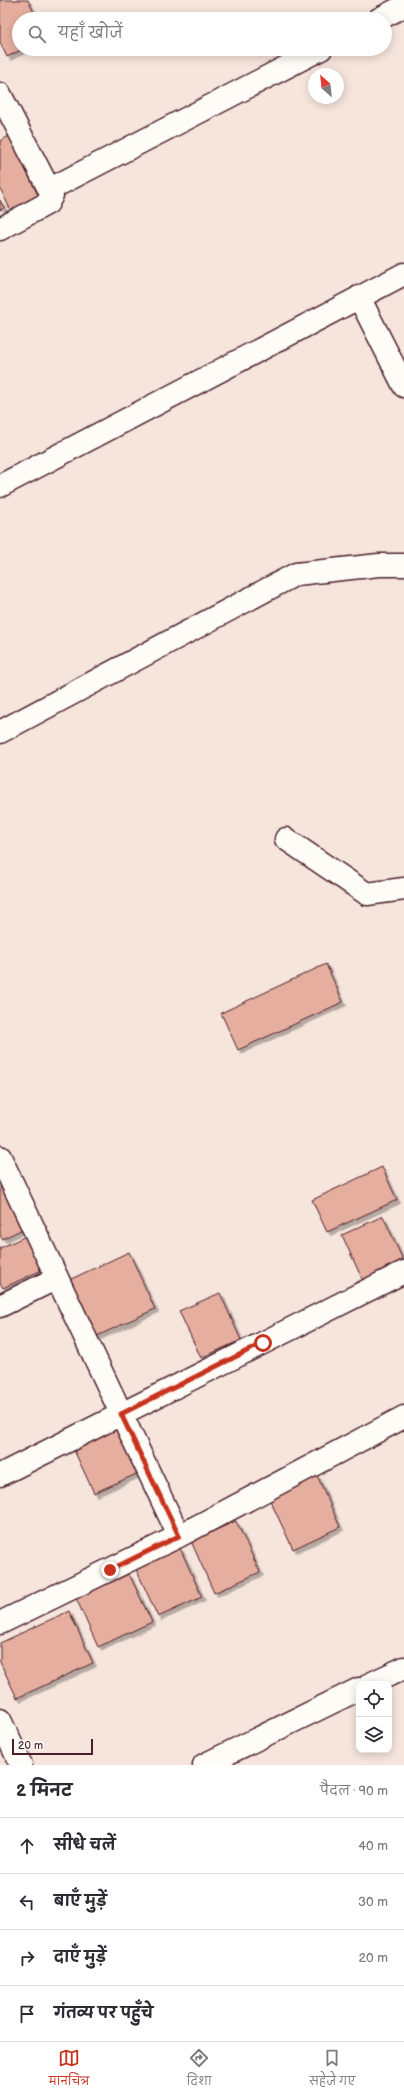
<!DOCTYPE html>
<html lang="hi">
<head>
<meta charset="utf-8">
<style>
	body { margin:0; font-family:"Balsamiq Sans","Playpen Sans Deva",sans-serif; background:#f7f7f7; color:#2b2b33 }
	.controls { position:absolute; right:12px; bottom:12px; display:grid; overflow:hidden; border-radius:8px; box-shadow:0 2px 10px #0003 }
	.controls button { width:36px; height:36px; display:grid; place-items:center; padding:0; border:0; border-bottom:1px solid #e1e1e2; background:#fff; color:#2b2b33; font:20px sans-serif }
	.compass { position:absolute; left:308px; top:68px; width:36px; height:36px; border-radius:50%; background:#fff; box-shadow:0 2px 10px #0003; rotate:333deg }
	.scale { position:absolute; left:12px; bottom:10px; width:81px; box-sizing:border-box; padding-left:4px; border:2px solid #4a1f2b; border-top:0; font-size:11px; line-height:14px; white-space:nowrap; color:#4a1f2b; -webkit-text-stroke:3px #fdfcf7; paint-order:stroke }
	.stop { position:absolute; width:12px; height:12px; margin:-9px; border:3px solid #c8321e; border-radius:50%; background:#fff }
	.stop.end { background:#c8321e; border-color:#fff; box-shadow:0 1px 4px #0008 }
	.list { margin:0; padding:0; list-style:none }
	h2 { display:flex; justify-content:space-between; align-items:center; height:52px; margin:0; padding:0 16px; font-size:17px }
	h2 small { font-size:13px; font-weight:400; color:#7c7c81 }
	.list li { display:grid; grid-template-columns:26px 1fr auto; gap:12px; align-items:center; box-sizing:border-box; height:56px; padding:0 16px; border-top:1px solid #e1e1e2 }
	.list b { display:block; font-size:15px; white-space:nowrap }
	.list em { font-size:13px; font-style:normal; color:#7c7c81 }
	.icon { flex:none; width:22px; height:22px; fill:none; stroke:currentColor; stroke-width:2; stroke-linecap:round; stroke-linejoin:round }
	.map { position:relative; flex:none; width:404px; height:1765px; overflow:hidden }
	.search { position:absolute; background:#fff; box-shadow:0 2px 10px #0003; left:12px; right:12px; top:12px; height:44px; display:flex; align-items:center; gap:10px; box-sizing:border-box; padding:0 14px; border-radius:22px; color:#7c7c81; font-size:15px }
	.sheet { height:276px; background:#fff }
	nav { display:flex; justify-content:space-around; align-items:center; box-sizing:border-box; height:56px; border-top:1px solid #e1e1e2; background:#fff; font-size:11px; color:#7c7c81 }
	nav a { display:grid; justify-items:center; gap:2px }
	nav .on { color:#c8321e }
	.map>svg:first-child { display:block }
	.building { fill:#e6ae9e; stroke:#4a1f2b; filter:url(#shadow) }
	.lines { fill:none; stroke-linecap:round; stroke-linejoin:round }
	.minor-casing { stroke:#4a1f2b; stroke-width:25 }
	.minor { stroke:#fdfcf7; stroke-width:22 }
	.route { stroke:#c8321e; stroke-width:5 }
</style>
</head>
<body>
<div class="map">
<svg width="404" height="1765" viewBox="0 0 404 1765">
	<defs>
		<filter id="shadow"><feDropShadow dx="3.5" dy="3.5" stdDeviation="0" flood-color="#0004"/></filter>
	</defs>
	<rect width="100%" height="100%" fill="#f6e5dc"/>
	<filter id="ink" filterUnits="userSpaceOnUse"><feTurbulence type="fractalNoise" baseFrequency=".025" numOctaves="2"/><feDisplacementMap in="SourceGraphic" scale="8" xChannelSelector="R" yChannelSelector="G"/><feConvolveMatrix kernelMatrix="1 2 1 2 8 2 1 2 1" color-interpolation-filters="sRGB"/></filter>
	<g filter="url(#ink)">
		<path class="building" d="M0 0H28L37 19H19V49H23L7 57 0 42Z
			M9 136 39 197 11 211 0 188V141Z
			M0 200 4 208 0 210Z
			M326 964 343 1002 238 1050 221 1013Z
			M382 1167 397 1200 327 1232 312 1200Z
			M0 1180 23 1229 2 1239 0 1235Z
			M383 1216 404 1262 363 1281 342 1235Z
			M26 1236 42 1270 3 1288 0 1283V1248Z
			M129 1252 155 1309 95 1337 69 1280Z
			M220 1293 241 1340 201 1358 179 1311Z
			M119 1424 141 1472 94 1493 72 1446Z
			M317 1475 340 1527 293 1549 269 1498Z
			M236 1521 260 1572 214 1593 191 1541Z
			M180 1548 202 1597 158 1617 136 1569Z
			M129 1574 152 1622 98 1647 76 1598Z
			M69 1611 93 1663 17 1698 0 1662V1643Z"/>
		<g class="lines">
			<defs>
				<path id="minor" d="M379 19 404 6
					M0 94 52 195 48 203 0 229
					M50 189 321 49
					M359 297 404 386
					M0 486 404 274
					M0 732 296 574 379 565H404
					M286 839 367 894 404 889
					M0 1157 179 1536
					M0 1306 57 1278
					M0 1475 404 1272
					M0 1623 179 1536 404 1417
					M370 1684 404 1668
					M0 1720 21 1765
					M204 1765 359 1689"/>
			</defs>
			<use href="#minor" class="minor-casing"/>
			<use href="#minor" class="minor"/>
		</g>
	</g>
	<g class="lines" filter="url(#ink)">
		<path class="route" d="M110 1570 179 1536 121 1414 263 1343"/>
	</g>
</svg>
<div class="controls">
<button><svg class="icon" aria-label="locate" viewBox="0 0 24 24"><circle cx="12" cy="12" r="6"/><path d="M12 2v4M12 18v4M2 12h4M18 12h4"/></svg></button>
<button><svg class="icon" aria-label="layers" viewBox="0 0 24 24"><path d="M12 4l9 5-9 5-9-5zM3 14l9 5 9-5"/></svg></button>
</div>
<svg class="compass" viewBox="-18 -18 36 36"><path d="M0-13l5 13h-10z" fill="#e53935"/><path d="M0 13l5-13h-10z" fill="#7c7c81"/></svg>
<div class="scale">20 m</div>
<div class="stop" style="left:263px;top:1343px"></div>
<div class="stop end" style="left:110px;top:1570px"></div>
<div class="search"><svg class="icon" aria-label="search" viewBox="0 0 24 24"><circle cx="10" cy="10" r="6"/><path d="M15 15l6 6"/></svg>यहाँ खोजें</div>
</div>
<section class="sheet">
<h2>2 मिनट<small>पैदल · 90 m</small></h2>
<ul class="list">
<li><svg class="icon" aria-label="ahead" viewBox="0 0 24 24"><path d="M12 20V5M6 11l6-6 6 6"/></svg><div><b>सीधे चलें</b></div><em>40 m</em></li>
<li><svg class="icon" aria-label="left" viewBox="0 0 24 24"><path d="M17 20v-9H6M10 6l-5 5 5 5"/></svg><div><b>बाएँ मुड़ें</b></div><em>30 m</em></li>
<li><svg class="icon" aria-label="right" viewBox="0 0 24 24"><path d="M7 20v-9h11M14 6l5 5-5 5"/></svg><div><b>दाएँ मुड़ें</b></div><em>20 m</em></li>
<li><svg class="icon" aria-label="arrive" viewBox="0 0 24 24"><path d="M6 21V4h12l-3 4 3 4H6"/></svg><div><b>गंतव्य पर पहुँचे</b></div></li>
</ul>
</section>
<nav>
<a class="on"><svg class="icon" aria-label="map" viewBox="0 0 24 24"><path d="M3 6l6-2 6 2 6-2v14l-6 2-6-2-6 2zM9 4v14M15 6v14"/></svg>मानचित्र</a>
<a><svg class="icon" aria-label="directions" viewBox="0 0 24 24"><path d="M12 3l9 9-9 9-9-9zM9 14v-3h6M13 9l2 2-2 2"/></svg>दिशा</a>
<a><svg class="icon" aria-label="saved" viewBox="0 0 24 24"><path d="M7 4h10v16l-5-4-5 4z"/></svg>सहेजे गए</a>
</nav>
</body>
</html>
